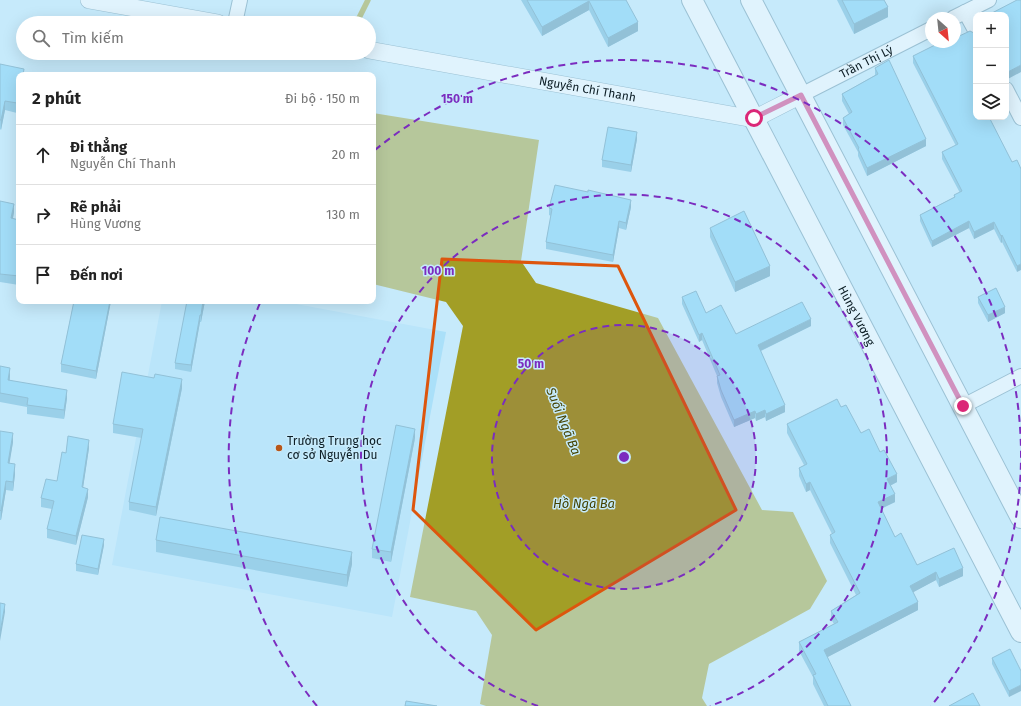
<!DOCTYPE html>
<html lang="vi">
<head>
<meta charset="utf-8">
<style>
	body { margin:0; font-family:"Fira Sans",sans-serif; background:#f2f2f2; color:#222 }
	.controls { position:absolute; right:12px; top:12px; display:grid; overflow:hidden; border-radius:8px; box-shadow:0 4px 16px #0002 }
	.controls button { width:36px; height:36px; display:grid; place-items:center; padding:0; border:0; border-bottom:1px solid #e0e0e0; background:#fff; color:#222; font:20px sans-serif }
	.compass { position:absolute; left:925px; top:12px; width:36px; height:36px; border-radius:50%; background:#fff; box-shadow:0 4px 16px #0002; rotate:153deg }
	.stop { position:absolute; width:12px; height:12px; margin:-9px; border:3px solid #db2777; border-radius:50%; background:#fff }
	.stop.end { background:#db2777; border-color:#fff; box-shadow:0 1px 4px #0008 }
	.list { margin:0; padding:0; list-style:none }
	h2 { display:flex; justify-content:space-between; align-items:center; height:52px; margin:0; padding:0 16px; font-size:17px }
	h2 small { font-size:13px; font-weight:400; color:#767676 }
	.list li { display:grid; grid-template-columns:26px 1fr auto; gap:12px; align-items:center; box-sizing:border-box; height:60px; padding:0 16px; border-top:1px solid #e0e0e0 }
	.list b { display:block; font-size:15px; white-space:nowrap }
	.list p { margin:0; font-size:13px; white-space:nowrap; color:#767676 }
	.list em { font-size:13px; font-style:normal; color:#767676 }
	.icon { flex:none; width:22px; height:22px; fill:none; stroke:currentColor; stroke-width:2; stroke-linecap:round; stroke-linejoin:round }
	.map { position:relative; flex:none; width:1021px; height:706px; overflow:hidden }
	.search { position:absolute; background:#fff; box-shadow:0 4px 16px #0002; left:16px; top:16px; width:360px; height:44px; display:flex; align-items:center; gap:10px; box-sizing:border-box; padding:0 14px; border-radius:22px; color:#767676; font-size:15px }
	.panel { position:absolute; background:#fff; box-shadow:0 4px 16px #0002; left:16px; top:72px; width:360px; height:232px; border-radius:8px }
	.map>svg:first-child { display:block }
	.built { fill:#aae0f9 }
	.water { fill:#a29e26 }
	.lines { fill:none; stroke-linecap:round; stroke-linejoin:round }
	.stream { stroke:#a29e26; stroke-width:5.5 }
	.minor-casing { stroke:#6792a5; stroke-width:16 }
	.tertiary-casing { stroke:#6792a5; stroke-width:18 }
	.secondary-casing { stroke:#6792a5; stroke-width:22 }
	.minor { stroke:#fff; stroke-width:14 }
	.tertiary { stroke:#fff; stroke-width:17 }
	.secondary { stroke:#fff; stroke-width:20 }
	.wall { fill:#65b1d2 }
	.shaded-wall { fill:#5290ab }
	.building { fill:#75cef4; stroke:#5290ab }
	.route { stroke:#db2777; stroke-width:5 }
	.marked { fill:none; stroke:#dd560d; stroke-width:3; stroke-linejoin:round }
	.ring { fill:none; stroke:#7b2cbf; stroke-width:2; stroke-dasharray:7 5 }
	.poi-dot { fill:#b85618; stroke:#c6eafb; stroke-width:1.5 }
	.labels { text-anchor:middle; stroke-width:3; stroke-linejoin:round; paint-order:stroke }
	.street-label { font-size:12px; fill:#0c1d25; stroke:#c6eafb }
	.poi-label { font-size:12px; fill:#0c1d25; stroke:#c6eafb; text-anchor:start }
	.water-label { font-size:13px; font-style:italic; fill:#444200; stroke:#c6eafb }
	.centre { fill:#7b2cbf; stroke:#c6eafb; stroke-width:2 }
	.ring-label { font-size:12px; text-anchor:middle; font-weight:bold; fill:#7b2cbf; stroke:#c6eafb; stroke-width:3; stroke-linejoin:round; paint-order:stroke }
</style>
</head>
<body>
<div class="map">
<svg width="1021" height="706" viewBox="0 0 1021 706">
	<rect width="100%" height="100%" fill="#c6eafb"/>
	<path class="built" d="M162 301H280L446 332 392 617 112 565Z"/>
	<path class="water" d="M373 113 539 140 521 261 536 283 658 318 762 510 793 512 827 581 810 609 709 664 702 698 707 706H486L480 704 492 635 476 611 410 597 463 326 446 302 373 284Z"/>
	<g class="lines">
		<path class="stream" d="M359 18 368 0"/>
		<defs>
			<g id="minor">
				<path d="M965 12 976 32"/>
				<path d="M953 18 989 0"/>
				<path d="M235 23 240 0"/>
				<path d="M1006 89 1021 118"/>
				<path id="s1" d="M801 95 931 29"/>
				<path d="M963 406 1021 376"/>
			</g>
			<g id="tertiary">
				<path d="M89 0 218 23"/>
				<path id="s2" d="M369 50 754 119 801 95"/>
			</g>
			<g id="secondary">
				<path id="s3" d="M692 0 1021 632"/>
				<path d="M751 0 1021 518"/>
			</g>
		</defs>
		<use href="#minor" class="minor-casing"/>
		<use href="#tertiary" class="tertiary-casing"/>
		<use href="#secondary" class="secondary-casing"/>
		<use href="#minor" class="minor"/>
		<use href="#tertiary" class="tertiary"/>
		<use href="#secondary" class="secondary"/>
	</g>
	<path class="wall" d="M521 0H626L638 31 608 47 589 10 542 36Z
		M837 0H884L888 17 854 34Z
		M975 34 976 117 1012 162 1021 169 1017 272 1002 242 1001 243 994 229 974 239 969 228 932 247 920 221V215L954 197V195L960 193 942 159V152L956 146 913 63V56L944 44Z
		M0 64 24 75H19V102L17 113 5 110 1 130 0 129Z
		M875 68 926 146 867 176 858 156V152L843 125V118L849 114 842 101V94L875 75Z
		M637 139 631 172 602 167V160Z
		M0 201 14 212 13 219 19 220V285L0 282Z
		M631 207 626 230 619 228 613 262 546 249V242L551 216 549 215V208Z
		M710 228 770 276 735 292 710 237Z
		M682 297 706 313 736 334 811 326 761 351 785 412 766 421 765 417 756 421 755 418 734 427 721 397 717 383V376L702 340 699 342 682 304Z
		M978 297 1005 313 988 322 978 303Z
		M74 301H111L96 379 61 372V364Z
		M205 301 201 322H200L191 372 175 369V363Z
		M0 366 10 376V380L67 398 64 419 27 414V407L0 402Z
		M154 378 182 388 156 516 129 510V502L142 438 113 433V424Z
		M841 407 861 433 880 452 897 482 890 486 895 502 881 509 895 537 917 565 963 576 939 587 936 580 913 592 918 610 827 657 851 706H824L813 684V677L799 651V642L834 624 831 619V611L856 595 830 543V535L832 534 810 490 806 492 799 476V468L804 465 787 433V424Z
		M0 431 13 442 9 463 15 474 13 491 6 490 1 520H0Z
		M415 438 391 562 372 558V549Z
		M89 448 83 487 88 497 76 545 47 538V529L52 509 41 507V498L57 481 66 453Z
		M156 540 352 564 347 587 156 552Z
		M104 545 98 575 76 571V564Z
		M992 658 1021 671 1009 697 992 664Z"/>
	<path class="shaded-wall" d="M589 1V10L542 36V27Z
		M888 7V17L854 34V24Z
		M638 22V31L608 47V38Z
		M1021 65V72L1006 80V73Z
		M19 92V102L17 113V103Z
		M5 101V110L1 130V120Z
		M637 132V139L631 172V165Z
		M926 139V146L867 176V168Z
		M631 200V207L626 230V223Z
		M14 204V212L11 227V218Z
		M619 221V228L613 262V255Z
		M969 221V228L932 247V241Z
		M994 222V229L974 239V232Z
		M1002 235V242L1001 243V236Z
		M1021 264V270L1017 272V266Z
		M770 266V276L735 292V282Z
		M110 301H111L96 379V371Z
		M203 301H205L201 322V315Z
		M1005 307V313L988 322V315Z
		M200 315V322L191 372V365Z
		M811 319V326L758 352V345Z
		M702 333V340L699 342V335Z
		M10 368V376L8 388V380Z
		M182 379V388L156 516V507Z
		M67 390V398L64 419V410Z
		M785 405V412L766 421V414Z
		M765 410V417L756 421V414Z
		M755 411V418L734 427V420Z
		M415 429V438L391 562V552Z
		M13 433V442L8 473V463Z
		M89 440V448L82 495V487Z
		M15 464V474L13 491V482Z
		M897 474V482L887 487V479Z
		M6 481V490L1 520V511Z
		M810 482V490L806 492V484Z
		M88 489V497L76 545V536Z
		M895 494V502L878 510V502Z
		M104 539V545L98 575V569Z
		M352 552V564L347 587V575Z
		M963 568V576L939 587V579Z
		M936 572V580L910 594V586Z
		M918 602V610L824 659V650Z
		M5 604V612L0 641V633Z
		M1021 685V691L1009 697V691Z"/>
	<path class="building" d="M527 0H626L638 22 608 38 589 1 542 27Z
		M842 0H884L888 7 854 24Z
		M1017 0H1021V65L1006 73V15H993L992 13Z
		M970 31 976 34V117H989L1012 162 1017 160 1021 169V264L1017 266 1002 235 1001 236 994 222 974 232 969 221 932 241 920 215 955 197 954 195 962 191 942 152 958 144 913 56 941 42H943L944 44 948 42H955V38Z
		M889 60 926 139 867 168 858 149 859 148 843 118 852 112 842 94 878 74 875 68Z
		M0 64 24 69 23 75H19V92L17 103 5 101 1 120H0Z
		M608 127 637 132 631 165 602 160Z
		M555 185 588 192V190L631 200 626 223 619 221 613 255 546 242 552 209 549 208Z
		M0 201 14 204 11 218 19 220V276L0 274Z
		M744 211 770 266 735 282 710 228Z
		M996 288 1005 307 988 315 978 297Z
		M696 291 706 313 721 305 736 334 802 302 811 319 758 345 785 405 766 414 765 410 756 414 755 411 734 420 721 390 717 376 720 375 702 333 699 335 682 297Z
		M74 301H110L96 371 61 364Z
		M187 301H203L201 315H200L191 365 175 363Z
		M0 366 10 368 8 380 67 390 64 410 27 405 28 398 0 393Z
		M122 372 154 378 155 374 182 379 156 507 129 502 143 429 113 424Z
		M837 399 841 407 846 405 861 433 869 429 880 452 884 450 897 474 887 479 895 494 878 502 895 537 901 533 917 565 954 548 963 568 939 579 936 572 910 586 918 602 824 650 851 706H828L813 675 816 674 799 642 838 622 831 611 860 593 830 535 835 532 810 482 806 484 799 468 807 464 787 424Z
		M396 425 415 429 391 552 372 549Z
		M0 431 13 433 8 463 15 464 13 482 6 481 1 511 0 510Z
		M68 436 89 440 82 487 88 489 76 536 47 529 54 501 41 498 46 479 57 481 62 452 66 453Z
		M160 517 352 552 347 575 156 540Z
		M82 535 104 539 98 569 76 564Z
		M0 603 5 604 0 633Z
		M1010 649 1021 671V685L1009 691 992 658Z
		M973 693 980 706H949Z
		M406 701 437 706H405Z"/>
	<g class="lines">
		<path class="route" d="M754 118 801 95 963 406"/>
	</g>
	<path d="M0 0H1021V706H0ZM442 259 618 266 736 510 536 630 413 510Z" fill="#c6eafb" fill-opacity=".55" fill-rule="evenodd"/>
	<path class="marked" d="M442 259 618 266 736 510 536 630 413 510Z"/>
	<circle cx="624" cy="457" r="132" fill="#7b2cbf" fill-opacity=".12"/>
	<g class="ring">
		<circle cx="624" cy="457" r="132"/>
		<path d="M538 706A263 263 0 1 1 710 706"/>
		<path d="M317 706A395 395 0 0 1 260 303M375 150A395 395 0 0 1 931 706"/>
	</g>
	<circle class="poi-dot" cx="279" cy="448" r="4"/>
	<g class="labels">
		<g class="street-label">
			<text dy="4" stroke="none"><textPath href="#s1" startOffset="73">Trần Thị Lý</textPath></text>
			<text dy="4" stroke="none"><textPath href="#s2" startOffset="222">Nguyễn Chí Thanh</textPath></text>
			<text dy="4" stroke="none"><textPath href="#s3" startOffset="356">Hùng Vương</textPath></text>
		</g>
		<g class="poi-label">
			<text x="287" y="445">Trường Trung học<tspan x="287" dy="14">cơ sở Nguyễn Du</tspan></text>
		</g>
		<g class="water-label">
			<text transform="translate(564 421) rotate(68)" y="5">Suối Ngã Ba</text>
			<text x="584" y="508">Hồ Ngã Ba</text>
		</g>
	</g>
	<circle cx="624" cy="457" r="6" class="centre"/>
	<g class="ring-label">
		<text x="457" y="103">150 m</text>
		<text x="438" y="275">100 m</text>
		<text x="531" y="368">50 m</text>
	</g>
</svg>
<div class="controls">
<button>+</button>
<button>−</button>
<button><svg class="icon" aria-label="layers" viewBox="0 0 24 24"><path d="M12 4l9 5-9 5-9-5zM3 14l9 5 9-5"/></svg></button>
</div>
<svg class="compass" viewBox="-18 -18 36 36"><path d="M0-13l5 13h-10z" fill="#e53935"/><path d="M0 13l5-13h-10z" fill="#767676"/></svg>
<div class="stop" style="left:754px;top:118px"></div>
<div class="stop end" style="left:963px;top:406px"></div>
<div class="search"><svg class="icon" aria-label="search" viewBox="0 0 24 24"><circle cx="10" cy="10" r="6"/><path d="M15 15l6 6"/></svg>Tìm kiếm</div>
<section class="panel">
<h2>2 phút<small>Đi bộ · 150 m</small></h2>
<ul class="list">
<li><svg class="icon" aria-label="ahead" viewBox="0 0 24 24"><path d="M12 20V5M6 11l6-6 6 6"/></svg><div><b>Đi thẳng</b><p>Nguyễn Chí Thanh</p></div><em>20 m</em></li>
<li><svg class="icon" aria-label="right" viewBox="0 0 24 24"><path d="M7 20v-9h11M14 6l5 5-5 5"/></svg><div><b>Rẽ phải</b><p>Hùng Vương</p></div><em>130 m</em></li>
<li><svg class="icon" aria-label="arrive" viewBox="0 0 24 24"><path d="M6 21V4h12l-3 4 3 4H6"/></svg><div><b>Đến nơi</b></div></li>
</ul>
</section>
</div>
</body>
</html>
